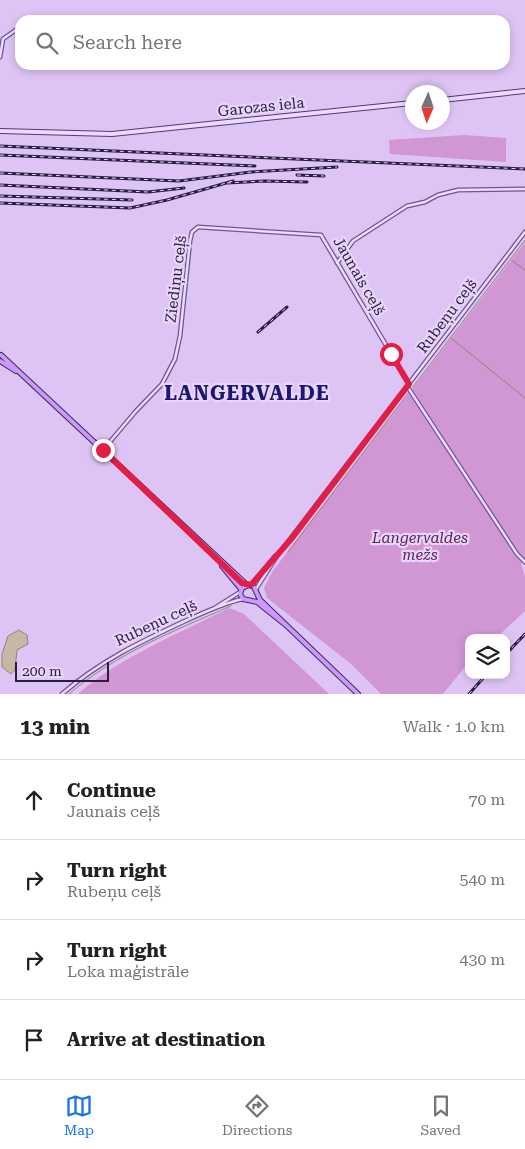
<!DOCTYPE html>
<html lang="en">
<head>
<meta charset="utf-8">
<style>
	body { margin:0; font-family:"Roboto Serif",serif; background:#f2f2f2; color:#202124 }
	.controls { position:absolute; right:15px; bottom:15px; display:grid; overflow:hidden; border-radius:10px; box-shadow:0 2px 8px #0003 }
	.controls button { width:45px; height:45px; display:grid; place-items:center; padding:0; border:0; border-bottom:1px solid #e0e0e0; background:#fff; color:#202124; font:25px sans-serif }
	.compass { position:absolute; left:405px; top:85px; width:45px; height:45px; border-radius:50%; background:#fff; box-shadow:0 2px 8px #0003; rotate:183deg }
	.scale { position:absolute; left:15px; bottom:12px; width:94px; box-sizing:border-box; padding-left:5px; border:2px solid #291d40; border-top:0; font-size:14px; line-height:18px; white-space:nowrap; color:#291d40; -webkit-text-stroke:4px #e9d5fa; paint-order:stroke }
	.stop { position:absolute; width:15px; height:15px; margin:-11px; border:4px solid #e11d48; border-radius:50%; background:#fff }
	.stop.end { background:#e11d48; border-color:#fff; box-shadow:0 1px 5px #0008 }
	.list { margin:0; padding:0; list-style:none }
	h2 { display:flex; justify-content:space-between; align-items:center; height:65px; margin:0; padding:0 20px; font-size:21px }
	h2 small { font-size:16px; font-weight:400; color:#757577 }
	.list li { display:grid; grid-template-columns:32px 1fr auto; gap:15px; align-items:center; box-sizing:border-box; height:80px; padding:0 20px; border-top:1px solid #e0e0e0 }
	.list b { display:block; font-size:19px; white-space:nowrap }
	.list p { margin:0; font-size:16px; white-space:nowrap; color:#757577 }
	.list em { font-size:16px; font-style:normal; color:#757577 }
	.icon { flex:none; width:28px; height:28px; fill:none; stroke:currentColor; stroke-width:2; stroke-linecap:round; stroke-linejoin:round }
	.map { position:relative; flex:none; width:525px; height:694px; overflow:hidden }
	.search { position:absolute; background:#fff; box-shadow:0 2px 8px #0003; left:15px; right:15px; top:15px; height:55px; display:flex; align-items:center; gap:12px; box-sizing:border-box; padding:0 18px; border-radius:15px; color:#757577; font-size:19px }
	.sheet { height:385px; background:#fff }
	nav { display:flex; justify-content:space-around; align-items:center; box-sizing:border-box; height:70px; border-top:1px solid #e0e0e0; background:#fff; font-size:14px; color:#757577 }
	nav a { display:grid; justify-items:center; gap:2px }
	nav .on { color:#1a73e8 }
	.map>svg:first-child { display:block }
	.green { fill:#d196d4 }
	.water { fill:#c6b8a6; stroke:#96856c }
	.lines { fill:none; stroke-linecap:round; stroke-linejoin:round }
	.stream { stroke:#96856c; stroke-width:1 }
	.street-casing { stroke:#6d5791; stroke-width:5 }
	.secondary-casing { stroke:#4e3b73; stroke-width:6 }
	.primary-casing { stroke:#3c2c5f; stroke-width:6 }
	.street { stroke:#edd9fd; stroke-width:2.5 }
	.secondary { stroke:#edd9fd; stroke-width:4 }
	.primary { stroke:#cc98fb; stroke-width:4 }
	.rail-casing { stroke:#291d40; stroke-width:3 }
	.rail { stroke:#e9d5fa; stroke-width:1; stroke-dasharray:4; stroke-linecap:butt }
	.route { stroke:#e11d48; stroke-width:6 }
	.labels { text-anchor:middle; stroke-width:4.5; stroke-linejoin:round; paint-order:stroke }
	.street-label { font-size:15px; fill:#291d40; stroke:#e9d5fa }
	.park-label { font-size:15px; font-style:italic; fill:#5f2159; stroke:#e9d5fa }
	.district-label { font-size:20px; font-weight:bold; letter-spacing:1px; fill:#1c1772; stroke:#e9d5fa }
</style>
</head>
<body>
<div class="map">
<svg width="525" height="694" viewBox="0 0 525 694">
	<rect width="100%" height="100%" fill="#dec4f4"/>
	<path class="green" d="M464 135 506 138V162L390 154 389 140Z
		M525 242V560L521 564 525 576V611L496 638H469V662L443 694H381L351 664 267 598 264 588 272 572Z
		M229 608 244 614 329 694H78C121 656 179 634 229 608Z"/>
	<path class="water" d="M19 630 27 635 28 644 17 650 15 670 11 674 2 667V654L8 636Z"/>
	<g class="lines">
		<path class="stream" d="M511 260 525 270
			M451 338 525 398
			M413 387 525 240
			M288 552 409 392
			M69 694C117 653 174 631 231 606"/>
		<defs>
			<path id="street" d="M0 57 3 39 20 27
				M337 263 353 241 407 206 425 202 438 195 458 190 525 189
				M407 386 517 554 525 562
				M103 450 136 411 162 384 175 359 180 336 190 241 192 232 198 227 321 235 409 384
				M251 585 275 556
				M256 589 277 556 525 232
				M213 609 240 592
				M62 694C100 661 140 642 185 621 203 613 223 603 243 599"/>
			<path id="secondary" d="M442 100 525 91
				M0 131 112 134 412 103"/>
			<path id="primary" d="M1 355 247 585
				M0 361 16 371
				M222 566 241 589
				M287 626 257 602 243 599 240 594 242 588 249 585 254 587 260 600 358 694"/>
		</defs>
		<use href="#street" class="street-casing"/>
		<use href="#secondary" class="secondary-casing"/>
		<use href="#primary" class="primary-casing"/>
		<use href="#street" class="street"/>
		<use href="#secondary" class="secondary"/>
		<use href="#primary" class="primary"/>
		<defs>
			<path id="rail" d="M0 146 525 169
				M0 155 255 166
				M0 173 179 181 251 172 337 167
				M297 175 324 176
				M227 183 264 181 307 182
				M0 185 148 192 184 188
				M0 196 132 200
				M0 203 130 208 167 200 233 181
				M258 332 287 307
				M506 654 525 634
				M469 694 486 675"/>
		</defs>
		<use href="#rail" class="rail-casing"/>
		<use href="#rail" class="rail"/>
	</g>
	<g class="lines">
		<path class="route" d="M103 450 242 583 251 585 292 538 409 384 391 354"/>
	</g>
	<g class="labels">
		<g class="street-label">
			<text transform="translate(261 107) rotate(-6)" y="5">Garozas iela</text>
			<text transform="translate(359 276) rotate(60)" y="5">Jaunais ceļš</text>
			<text transform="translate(176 279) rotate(-83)" y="5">Ziediņu ceļš</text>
			<text transform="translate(447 316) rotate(-53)" y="5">Rubeņu ceļš</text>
			<text transform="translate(156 623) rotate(-25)" y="5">Rubeņu ceļš</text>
		</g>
		<g class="park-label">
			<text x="420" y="543">Langervaldes<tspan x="420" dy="17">mežs</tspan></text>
		</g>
		<g class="district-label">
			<text x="247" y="400">LANGERVALDE</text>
		</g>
	</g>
</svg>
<div class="controls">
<button><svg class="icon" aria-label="layers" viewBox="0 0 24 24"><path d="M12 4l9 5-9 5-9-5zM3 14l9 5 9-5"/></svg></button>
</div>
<svg class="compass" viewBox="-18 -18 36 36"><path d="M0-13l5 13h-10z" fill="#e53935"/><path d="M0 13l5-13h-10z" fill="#757577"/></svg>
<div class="scale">200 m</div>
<div class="stop" style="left:391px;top:354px"></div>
<div class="stop end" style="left:103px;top:450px"></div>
<div class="search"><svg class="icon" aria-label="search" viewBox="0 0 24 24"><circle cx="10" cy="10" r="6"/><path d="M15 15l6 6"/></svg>Search here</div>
</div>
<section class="sheet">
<h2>13 min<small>Walk · 1.0 km</small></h2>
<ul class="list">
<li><svg class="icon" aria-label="ahead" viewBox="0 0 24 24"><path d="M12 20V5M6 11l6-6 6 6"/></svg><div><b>Continue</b><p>Jaunais ceļš</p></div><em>70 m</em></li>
<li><svg class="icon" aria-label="right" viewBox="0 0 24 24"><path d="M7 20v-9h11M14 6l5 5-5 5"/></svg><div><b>Turn right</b><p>Rubeņu ceļš</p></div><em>540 m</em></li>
<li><svg class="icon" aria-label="right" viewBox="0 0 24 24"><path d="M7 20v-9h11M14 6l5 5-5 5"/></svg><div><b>Turn right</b><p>Loka maģistrāle</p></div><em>430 m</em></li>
<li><svg class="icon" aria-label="arrive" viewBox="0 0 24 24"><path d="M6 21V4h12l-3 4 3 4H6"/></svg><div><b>Arrive at destination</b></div></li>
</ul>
</section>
<nav>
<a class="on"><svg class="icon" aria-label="map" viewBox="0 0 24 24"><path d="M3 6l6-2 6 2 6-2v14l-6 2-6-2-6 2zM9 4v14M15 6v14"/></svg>Map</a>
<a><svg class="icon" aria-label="directions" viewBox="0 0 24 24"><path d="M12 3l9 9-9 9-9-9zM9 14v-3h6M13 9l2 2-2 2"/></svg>Directions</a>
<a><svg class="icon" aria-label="saved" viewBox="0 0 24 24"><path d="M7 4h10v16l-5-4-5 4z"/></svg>Saved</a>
</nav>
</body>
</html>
